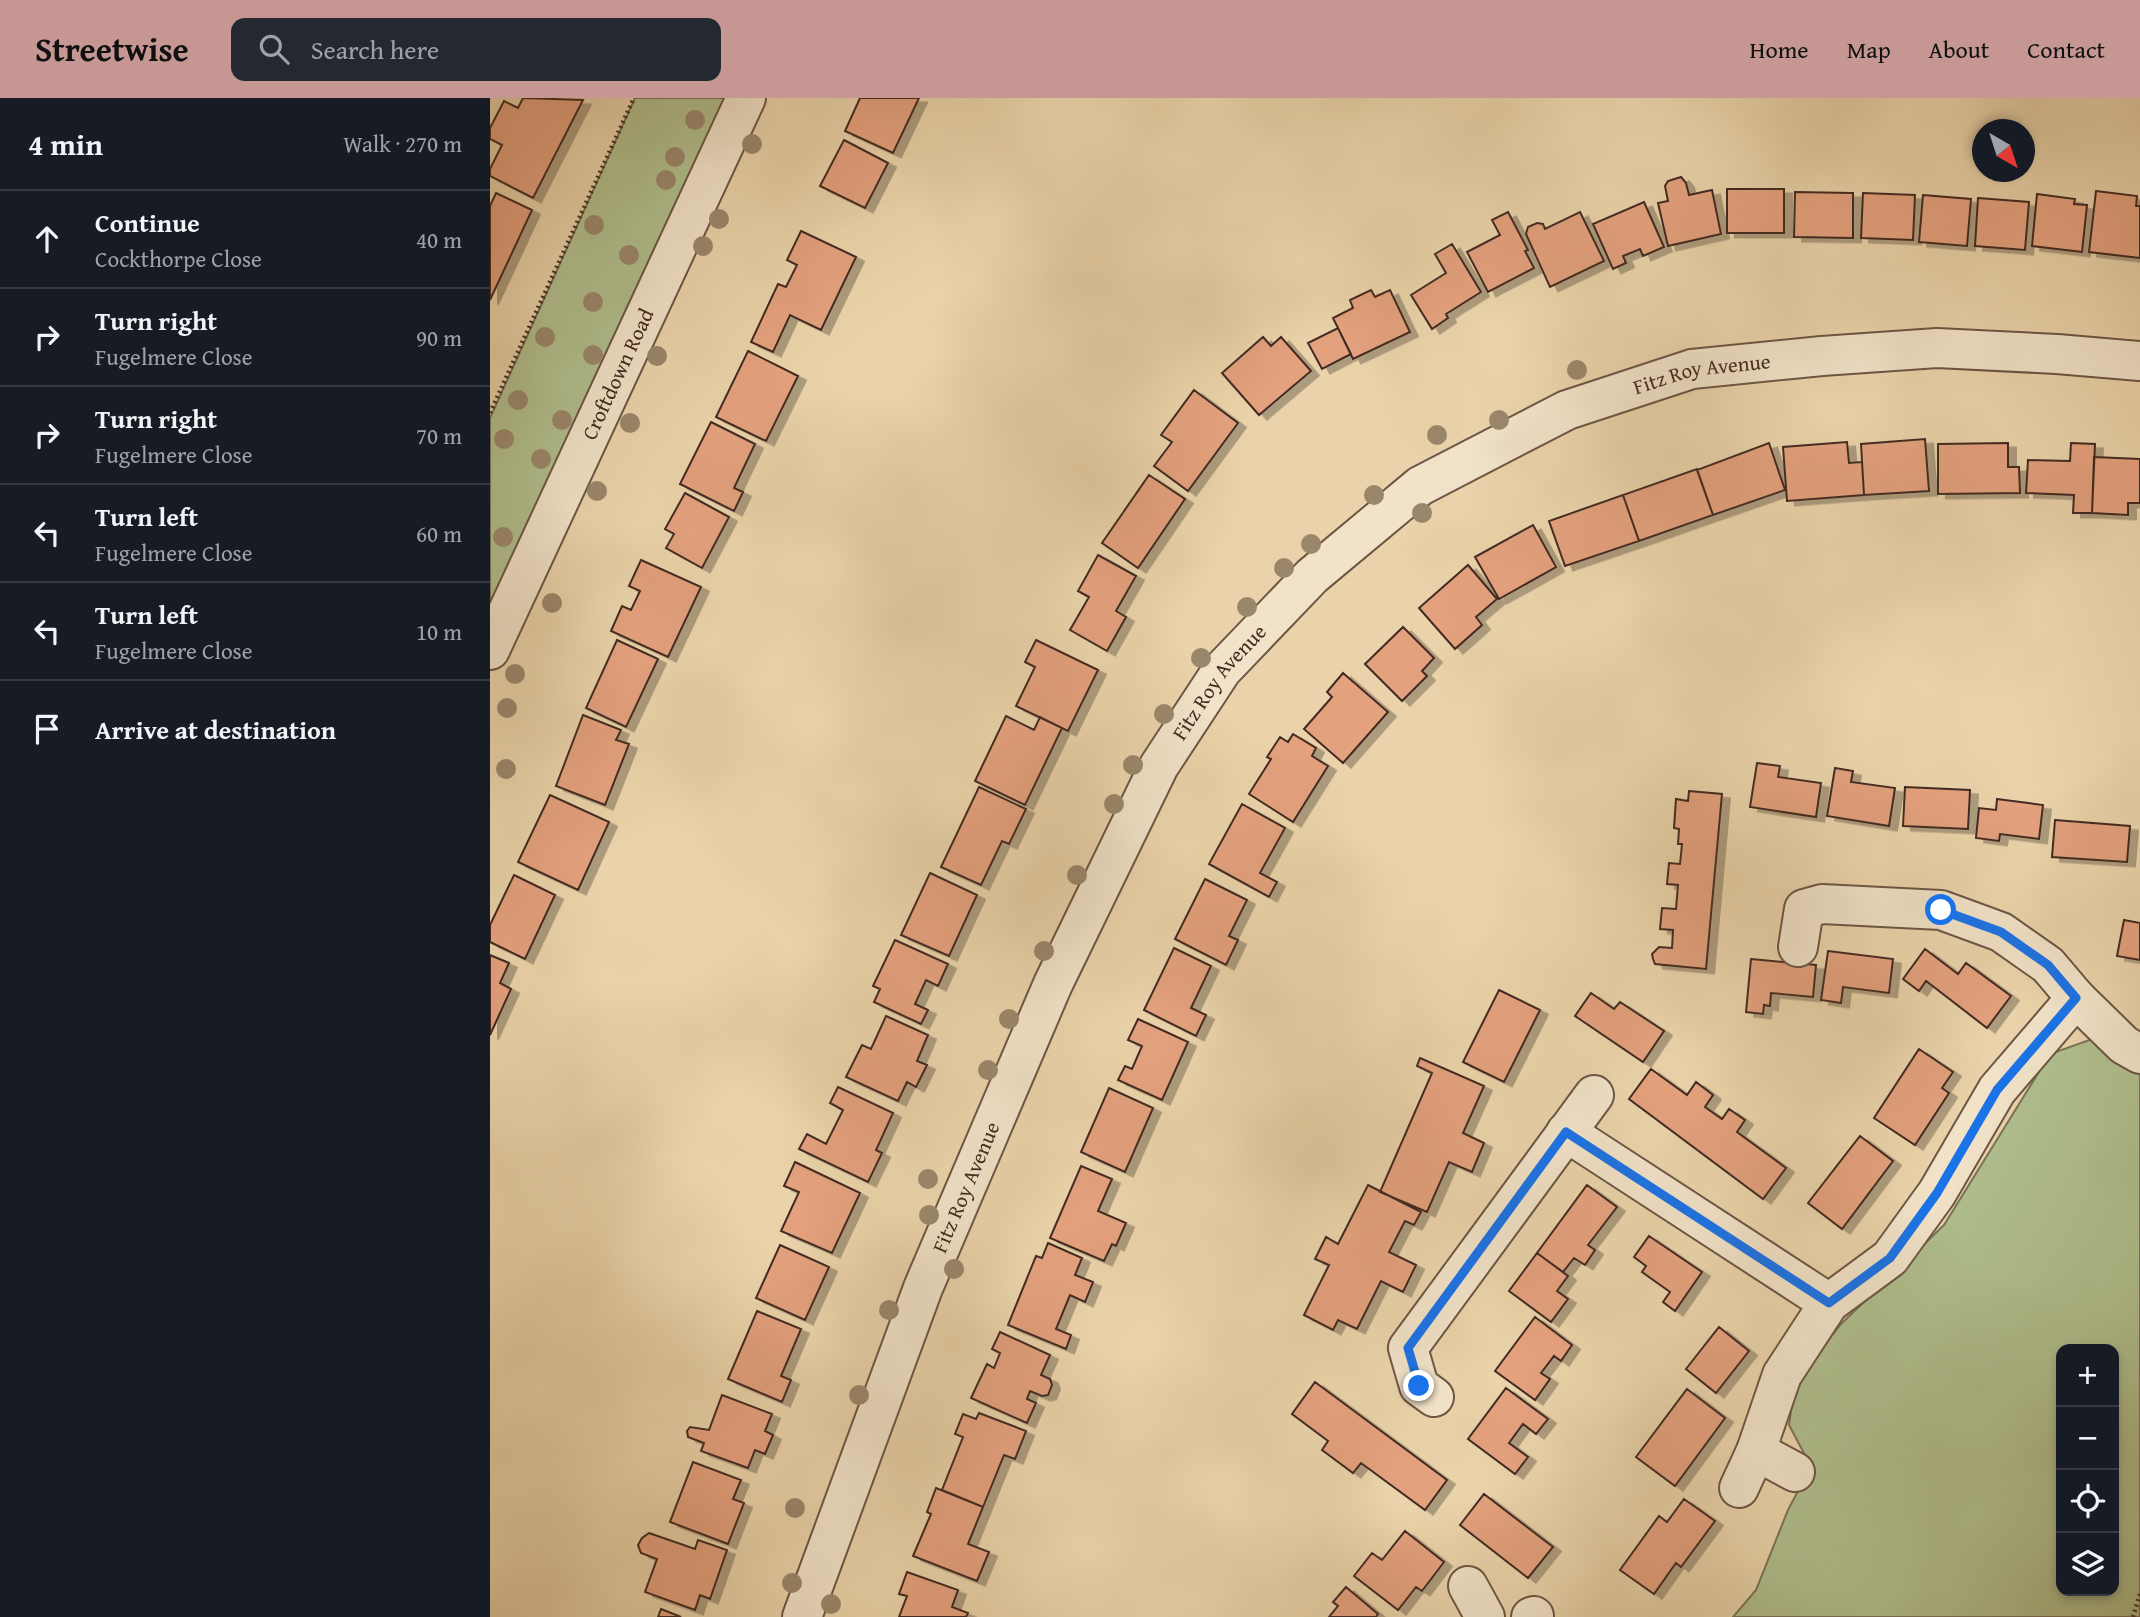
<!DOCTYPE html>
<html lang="en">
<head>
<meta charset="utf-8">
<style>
	body { margin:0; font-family:"Gentium Book Plus",serif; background:#242831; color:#f1f3f6 }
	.controls { position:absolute; right:21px; bottom:21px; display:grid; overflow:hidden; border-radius:14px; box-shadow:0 4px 10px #0003 }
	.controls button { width:63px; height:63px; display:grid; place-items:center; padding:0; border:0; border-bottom:2px solid #363941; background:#171b24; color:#f1f3f6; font:35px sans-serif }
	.compass { position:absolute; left:1482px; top:21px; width:63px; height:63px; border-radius:50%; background:#171b24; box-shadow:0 4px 10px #0003; rotate:141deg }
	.stop { position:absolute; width:21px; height:21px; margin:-16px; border:5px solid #1a73e8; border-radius:50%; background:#fff }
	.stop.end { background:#1a73e8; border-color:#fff; box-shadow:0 2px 7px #0008 }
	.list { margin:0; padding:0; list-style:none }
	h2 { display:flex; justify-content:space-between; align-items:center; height:91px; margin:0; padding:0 28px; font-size:30px }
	h2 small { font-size:23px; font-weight:400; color:#9ea1a6 }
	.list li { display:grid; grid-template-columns:46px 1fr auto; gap:21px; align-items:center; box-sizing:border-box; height:98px; padding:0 28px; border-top:2px solid #363941 }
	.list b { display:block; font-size:26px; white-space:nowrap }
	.list p { margin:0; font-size:23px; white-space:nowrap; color:#9ea1a6 }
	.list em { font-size:23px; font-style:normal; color:#9ea1a6 }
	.icon { flex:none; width:38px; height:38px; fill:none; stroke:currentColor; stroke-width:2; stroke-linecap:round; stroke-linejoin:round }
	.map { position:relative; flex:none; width:1650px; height:1519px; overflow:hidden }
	header { display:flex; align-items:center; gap:42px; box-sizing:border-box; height:98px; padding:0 35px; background:#c59692; color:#111 }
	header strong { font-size:33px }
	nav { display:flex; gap:38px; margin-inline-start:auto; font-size:24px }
	.search { width:490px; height:63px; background:#242831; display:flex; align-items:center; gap:18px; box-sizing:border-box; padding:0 24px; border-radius:14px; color:#9ea1a6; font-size:26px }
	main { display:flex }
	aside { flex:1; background:#171b24 }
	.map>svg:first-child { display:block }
	.green { fill:#b0be8d; stroke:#7a7558; stroke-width:2; fill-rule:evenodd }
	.building { fill:#e4a17e; stroke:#432c23; stroke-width:2; filter:url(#shadow) }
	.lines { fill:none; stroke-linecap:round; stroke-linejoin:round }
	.minor-casing { stroke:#6d5645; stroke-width:42 }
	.path { stroke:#432c23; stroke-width:4.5; stroke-dasharray:2 3.5; stroke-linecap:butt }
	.minor { stroke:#f1e2c8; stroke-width:38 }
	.tree { fill:#9a876b }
	.route { stroke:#1a73e8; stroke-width:9 }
	.labels { text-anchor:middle; stroke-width:5; stroke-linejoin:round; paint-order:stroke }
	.street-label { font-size:21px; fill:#432c23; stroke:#f1e2c8 }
</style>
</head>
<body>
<header>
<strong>Streetwise</strong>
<div class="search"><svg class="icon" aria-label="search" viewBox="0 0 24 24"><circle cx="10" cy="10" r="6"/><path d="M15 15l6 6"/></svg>Search here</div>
<nav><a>Home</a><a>Map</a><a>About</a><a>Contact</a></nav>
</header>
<main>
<aside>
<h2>4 min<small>Walk · 270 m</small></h2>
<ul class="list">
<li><svg class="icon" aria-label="ahead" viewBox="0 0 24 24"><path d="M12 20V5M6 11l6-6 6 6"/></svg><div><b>Continue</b><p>Cockthorpe Close</p></div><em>40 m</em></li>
<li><svg class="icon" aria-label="right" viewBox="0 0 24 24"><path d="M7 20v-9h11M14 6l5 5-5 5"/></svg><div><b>Turn right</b><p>Fugelmere Close</p></div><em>90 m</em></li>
<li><svg class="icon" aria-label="right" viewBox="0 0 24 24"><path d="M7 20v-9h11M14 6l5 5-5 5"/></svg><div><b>Turn right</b><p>Fugelmere Close</p></div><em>70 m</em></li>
<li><svg class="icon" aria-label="left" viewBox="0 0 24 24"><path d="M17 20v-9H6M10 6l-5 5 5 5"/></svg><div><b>Turn left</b><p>Fugelmere Close</p></div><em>60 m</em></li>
<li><svg class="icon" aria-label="left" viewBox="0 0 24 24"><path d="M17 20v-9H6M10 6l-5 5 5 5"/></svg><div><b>Turn left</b><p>Fugelmere Close</p></div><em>10 m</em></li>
<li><svg class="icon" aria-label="arrive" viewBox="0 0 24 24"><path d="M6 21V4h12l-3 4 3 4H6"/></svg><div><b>Arrive at destination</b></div></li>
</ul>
</aside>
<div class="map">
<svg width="1650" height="1519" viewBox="0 0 1650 1519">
	<defs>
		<filter id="shadow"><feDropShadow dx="8" dy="4.5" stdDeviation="0" flood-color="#0004"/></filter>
	</defs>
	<rect width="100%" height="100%" fill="#ead3aa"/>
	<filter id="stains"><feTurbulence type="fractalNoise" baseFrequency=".00286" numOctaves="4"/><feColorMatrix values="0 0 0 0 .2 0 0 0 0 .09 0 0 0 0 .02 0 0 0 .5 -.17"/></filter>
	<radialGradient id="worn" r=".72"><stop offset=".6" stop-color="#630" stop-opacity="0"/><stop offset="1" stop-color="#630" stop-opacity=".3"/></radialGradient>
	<path class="green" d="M145 0H236L0 517V320Z
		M1602 941 1650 970V1519H1243L1266 1492 1298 1412 1317 1376 1316 1359 1299 1327 1305 1284 1351 1226 1454 1127 1560 956ZM1571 1251H1624V1493H1571Z"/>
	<path class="building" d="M33 0 93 2 43 100 0 78V71L12 47 0 41V30L14 3 28 10Z
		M370 0H429L403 55 355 33Z
		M354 42 398 65 375 110 330 88Z
		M1191 79 1196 85 1199 97 1222 92 1231 136 1178 148 1168 105 1178 103 1175 88 1178 83Z
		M1237 91H1294V135H1237Z
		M1606 93 1647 98 1646 108H1650V160L1599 154Z
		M1305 94 1363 95V140L1304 139Z
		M6 95 42 112 0 202V108Z
		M1373 95 1425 97 1423 142 1371 140Z
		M1547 96 1585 101 1584 106 1597 107 1592 154 1542 148Z
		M1433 97 1481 101 1477 148 1429 144Z
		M1488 100 1539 104 1535 152 1485 148Z
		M1154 104 1174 149 1153 158 1150 151 1133 158 1136 165 1123 171 1103 126Z
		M1018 114 1038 152 1035 153 1044 170 998 194 977 154 1010 137 1002 122Z
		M1090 114 1114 163 1060 189 1036 136 1038 129 1047 125 1053 126 1055 131Z
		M311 133 366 159 331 232 300 217 283 254 261 244 288 186 296 189 307 167 297 162Z
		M962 146 991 194 956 216 958 220 942 231 921 197 956 175 945 156Z
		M881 192 885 199 900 192 920 234 863 261 843 220 863 210 860 202Z
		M848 230 861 256 832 271 818 245Z
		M773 239 781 248 791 239 821 273 769 317 732 275Z
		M258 253 308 278 276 343 226 319Z
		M704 292 748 325 698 393 664 368 682 344 671 337Z
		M221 324 265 346 244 390 253 394 244 413 190 386Z
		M1435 341 1439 393 1374 397 1371 346Z
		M1357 344 1359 365 1372 364 1374 397 1297 403 1293 349Z
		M1279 345 1295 392 1223 417 1207 372Z
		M1518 345V369H1529L1530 395 1448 396V346Z
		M1581 345 1605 346 1602 415H1583L1584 397 1536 395 1538 362 1580 363Z
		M1604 359 1650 361V405H1638V417L1602 415Z
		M1207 371 1223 417 1149 443 1133 397Z
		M659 377 695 401 648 470 612 445Z
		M195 395 239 419 212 470 176 450 184 436 175 431Z
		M1133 397 1149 443 1075 468 1059 423Z
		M1043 427 1066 469 1009 501 985 459Z
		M608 457 646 478 626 513 636 519 617 553 580 532 599 499 588 493Z
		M151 462 211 489 178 559 121 533 132 508 141 512 150 493 139 488Z
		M978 467 1007 501 986 519 992 527 965 551 929 510Z
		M913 529 944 560 932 573 937 578 912 603 875 566Z
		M127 542 168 561 136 629 96 610Z
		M546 542 608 572 578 633 526 608 545 569 535 564Z
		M853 575 898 614 853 665 814 631 842 599 837 594Z
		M93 617 131 632 126 642 139 646 115 707 66 688Z
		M516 618 544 632 550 619 572 630 535 707 485 683Z
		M803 636 826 650 822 658 838 668 803 724 759 696 781 661 777 659 790 639 798 644Z
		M1267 665 1290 668 1288 679 1331 685 1326 719 1260 709Z
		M1345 670 1363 673 1361 684 1405 690 1399 728 1337 718Z
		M489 689 536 711 519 746 512 743 491 787 451 769Z
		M1415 689 1480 692 1478 731 1413 728Z
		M1199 693 1232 696 1216 871 1165 866 1163 861 1162 856 1169 849 1182 850 1183 832 1170 831 1172 810 1186 811 1188 787 1177 786 1179 765 1190 766 1192 746H1188L1189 731 1184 730 1186 701 1198 703Z
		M60 697 119 724 88 792 28 764Z
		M1507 701 1553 707 1549 741 1510 736 1509 743 1486 740 1489 710 1506 712Z
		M752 706 795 730 770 775 787 784 779 799 719 766Z
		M1565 722 1640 728 1637 764 1562 759Z
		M440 775 487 797 459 858 411 837Z
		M24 777 65 797 35 861 0 844V827Z
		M715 781 757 802 739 838 748 842 736 867 685 841Z
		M1634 822 1650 825V862L1627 858Z
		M405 842 458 866 448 888 436 882 425 906 438 912 431 926 384 904 390 891 383 888Z
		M684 850 721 868 701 910 716 917 706 938 654 912Z
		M1435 851 1468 876 1476 865 1521 898 1497 930 1436 883 1429 893 1413 881Z
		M1338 853 1403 861 1399 895 1353 889 1351 905 1331 902Z
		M0 857 19 865 10 885 21 891 0 937Z
		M1261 861 1326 867 1323 899 1281 895 1280 908 1274 907 1273 916 1256 914Z
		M1009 892 1050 912 1014 984 973 964Z
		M1101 895 1124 911 1130 904 1174 933 1153 964 1085 918Z
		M396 918 438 937 427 963 437 967 426 989 417 984 408 1003 356 979 372 947 381 951Z
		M648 921 698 944 672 1002 628 982 635 968 642 971 652 948 638 942Z
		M1429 951 1463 974 1452 990 1459 995 1425 1047 1384 1020Z
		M930 960 994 988 973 1035 994 1045 982 1074 959 1064 937 1114 890 1094 942 975 927 968Z
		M1161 971 1197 997 1206 984 1223 997 1215 1009 1232 1021 1239 1011 1255 1022 1247 1034 1296 1070 1273 1101 1139 1001Z
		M348 989 403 1015 386 1052 392 1055 378 1084 309 1051 317 1036 336 1046 353 1012 340 1005Z
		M619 990 663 1010 635 1074 591 1054Z
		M1370 1038 1403 1063 1352 1131 1318 1105Z
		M305 1064 370 1095 342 1155 291 1133 309 1094 294 1088Z
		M591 1068 622 1081 608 1113 636 1125 626 1148 622 1146 614 1163 560 1140Z
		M878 1087 931 1114 924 1127 915 1123 899 1154 926 1167 913 1194 891 1183 867 1231 848 1222 843 1232 814 1217 839 1167 825 1161 836 1139 848 1146Z
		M1097 1087 1127 1109 1098 1147 1105 1152 1095 1167 1084 1160 1073 1174 1047 1155Z
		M1159 1138 1212 1174 1185 1213 1173 1204 1180 1194 1152 1174 1156 1168 1144 1159Z
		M558 1145 592 1160 585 1177 603 1184 595 1204 580 1197 566 1231 581 1237 576 1251 518 1227 546 1158 552 1160Z
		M290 1147 339 1169 315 1222 266 1200Z
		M1047 1155 1078 1178 1067 1193 1078 1201 1061 1224 1019 1193Z
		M267 1213 311 1231 291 1278 301 1282 292 1304 238 1281Z
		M1045 1219 1082 1247 1071 1263 1064 1258 1051 1275 1060 1281 1045 1302 1005 1273Z
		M1229 1229 1259 1253 1226 1295 1196 1271Z
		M510 1234 560 1257 551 1277 560 1281 562 1287 558 1297 552 1298 540 1293 537 1301 546 1305 537 1325 481 1300 497 1266 504 1270 510 1255 502 1251Z
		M825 1284 957 1382 935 1412 871 1365 863 1375 832 1352 838 1343 802 1316Z
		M1016 1290 1058 1321 1046 1336 1033 1326 1019 1345 1038 1359 1025 1376 978 1341Z
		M1197 1291 1235 1320 1185 1388 1146 1359Z
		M232 1297 282 1316 275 1333 283 1337 275 1356 265 1352 258 1370 211 1353 214 1345 198 1339 197 1333 200 1329 219 1332Z
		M489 1315 536 1333 525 1361 514 1357 493 1409 452 1392 473 1339 465 1336 473 1316 486 1321Z
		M203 1364 251 1382 243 1401 254 1405 238 1446 180 1424Z
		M446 1390 493 1409 478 1446 499 1454 487 1483 423 1458 441 1416 437 1414Z
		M994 1396 1063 1449 1038 1480 970 1427Z
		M1194 1401 1225 1423 1191 1469 1186 1465 1164 1496 1130 1472 1169 1418 1177 1424Z
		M915 1433 954 1464 932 1493 926 1489 908 1512 864 1478 882 1455 892 1462Z
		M159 1435 205 1451 208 1442 237 1452 220 1501 210 1497 205 1512 155 1494 167 1461 151 1455 148 1447 152 1440Z
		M417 1474 468 1492 462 1509 478 1515 476 1519H409L417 1498 409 1496Z
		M856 1489 888 1516 886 1519H839L848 1508 843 1504Z
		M171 1511 191 1519H168Z"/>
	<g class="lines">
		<defs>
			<g id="minor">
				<path id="s1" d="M0 552 256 0"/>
				<path d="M1308 849 1314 811 1332 806 1451 812 1511 834 1558 867 1586 900 1634 947 1650 956"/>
				<path d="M1076 1034 1339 1205"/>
				<path d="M944 1299 929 1288 918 1250 1104 997"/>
				<path d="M1266 1353 1305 1374"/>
				<path d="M1249 1390 1266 1353 1292 1277 1339 1205 1400 1160 1447 1095 1507 992 1586 900"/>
				<path d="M978 1488 995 1519"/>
				<path id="s2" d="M312 1519 433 1190 563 886 669 668 732 572 822 478 930 388 1077 312 1202 271 1332 258 1447 250 1567 256 1650 263"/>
				<path d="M1041 1519 1044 1518"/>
			</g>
		</defs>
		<use href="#minor" class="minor-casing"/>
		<path class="path" d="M0 315 144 0
			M1643 1519 1650 1496"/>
		<use href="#minor" class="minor"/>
	</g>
	<g class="tree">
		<circle cx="205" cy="22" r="10"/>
		<circle cx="262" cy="46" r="10"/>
		<circle cx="185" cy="59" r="10"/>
		<circle cx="176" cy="82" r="10"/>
		<circle cx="229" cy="121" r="10"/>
		<circle cx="104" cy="127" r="10"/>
		<circle cx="213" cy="148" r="10"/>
		<circle cx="139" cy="157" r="10"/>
		<circle cx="103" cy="204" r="10"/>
		<circle cx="55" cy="239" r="10"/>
		<circle cx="103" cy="257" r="10"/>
		<circle cx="167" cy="258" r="10"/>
		<circle cx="1087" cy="272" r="10"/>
		<circle cx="28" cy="302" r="10"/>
		<circle cx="72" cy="322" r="10"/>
		<circle cx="1009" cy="322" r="10"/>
		<circle cx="140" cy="325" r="10"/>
		<circle cx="947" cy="337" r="10"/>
		<circle cx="14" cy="341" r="10"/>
		<circle cx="51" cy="361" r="10"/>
		<circle cx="107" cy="393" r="10"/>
		<circle cx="884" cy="397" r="10"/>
		<circle cx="932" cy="415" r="10"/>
		<circle cx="13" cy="439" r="10"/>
		<circle cx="821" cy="446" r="10"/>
		<circle cx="794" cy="470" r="10"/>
		<circle cx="62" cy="505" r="10"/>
		<circle cx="757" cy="509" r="10"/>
		<circle cx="711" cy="560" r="10"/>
		<circle cx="25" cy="576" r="10"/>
		<circle cx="17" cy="610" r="10"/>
		<circle cx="674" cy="616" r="10"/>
		<circle cx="643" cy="667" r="10"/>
		<circle cx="16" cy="671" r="10"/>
		<circle cx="624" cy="706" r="10"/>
		<circle cx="587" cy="777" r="10"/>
		<circle cx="554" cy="853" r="10"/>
		<circle cx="519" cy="921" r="10"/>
		<circle cx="498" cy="972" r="10"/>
		<circle cx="438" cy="1081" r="10"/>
		<circle cx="439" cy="1117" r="10"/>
		<circle cx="464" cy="1171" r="10"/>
		<circle cx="399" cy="1212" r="10"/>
		<circle cx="369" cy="1297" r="10"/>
		<circle cx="305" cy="1410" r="10"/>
		<circle cx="302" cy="1485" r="10"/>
		<circle cx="341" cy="1506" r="10"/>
	</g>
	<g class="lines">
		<path class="route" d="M929 1288 918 1250 1076 1034 1339 1205 1400 1160 1447 1095 1507 992 1586 900 1558 867 1511 834 1451 812"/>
	</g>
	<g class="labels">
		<g class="street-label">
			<text dy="7" stroke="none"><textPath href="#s1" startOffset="304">Croftdown Road</textPath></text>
			<text dy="7" stroke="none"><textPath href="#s2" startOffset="1615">Fitz Roy Avenue</textPath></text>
			<text dy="7" stroke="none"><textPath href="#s2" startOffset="1027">Fitz Roy Avenue</textPath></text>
			<text dy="7" stroke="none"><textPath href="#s2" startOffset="460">Fitz Roy Avenue</textPath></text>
		</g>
	</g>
	<rect width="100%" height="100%" filter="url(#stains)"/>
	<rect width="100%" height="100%" fill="url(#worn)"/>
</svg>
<div class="controls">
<button>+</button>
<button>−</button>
<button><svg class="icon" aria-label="locate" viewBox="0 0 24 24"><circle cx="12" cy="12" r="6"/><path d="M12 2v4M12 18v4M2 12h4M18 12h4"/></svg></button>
<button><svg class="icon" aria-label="layers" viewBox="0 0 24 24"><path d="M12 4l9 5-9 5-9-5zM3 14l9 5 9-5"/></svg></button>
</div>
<svg class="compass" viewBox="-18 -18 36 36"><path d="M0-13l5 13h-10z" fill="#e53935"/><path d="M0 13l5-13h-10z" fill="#9ea1a6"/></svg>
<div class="stop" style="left:1451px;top:812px"></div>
<div class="stop end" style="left:929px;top:1288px"></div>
</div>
</main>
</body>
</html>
